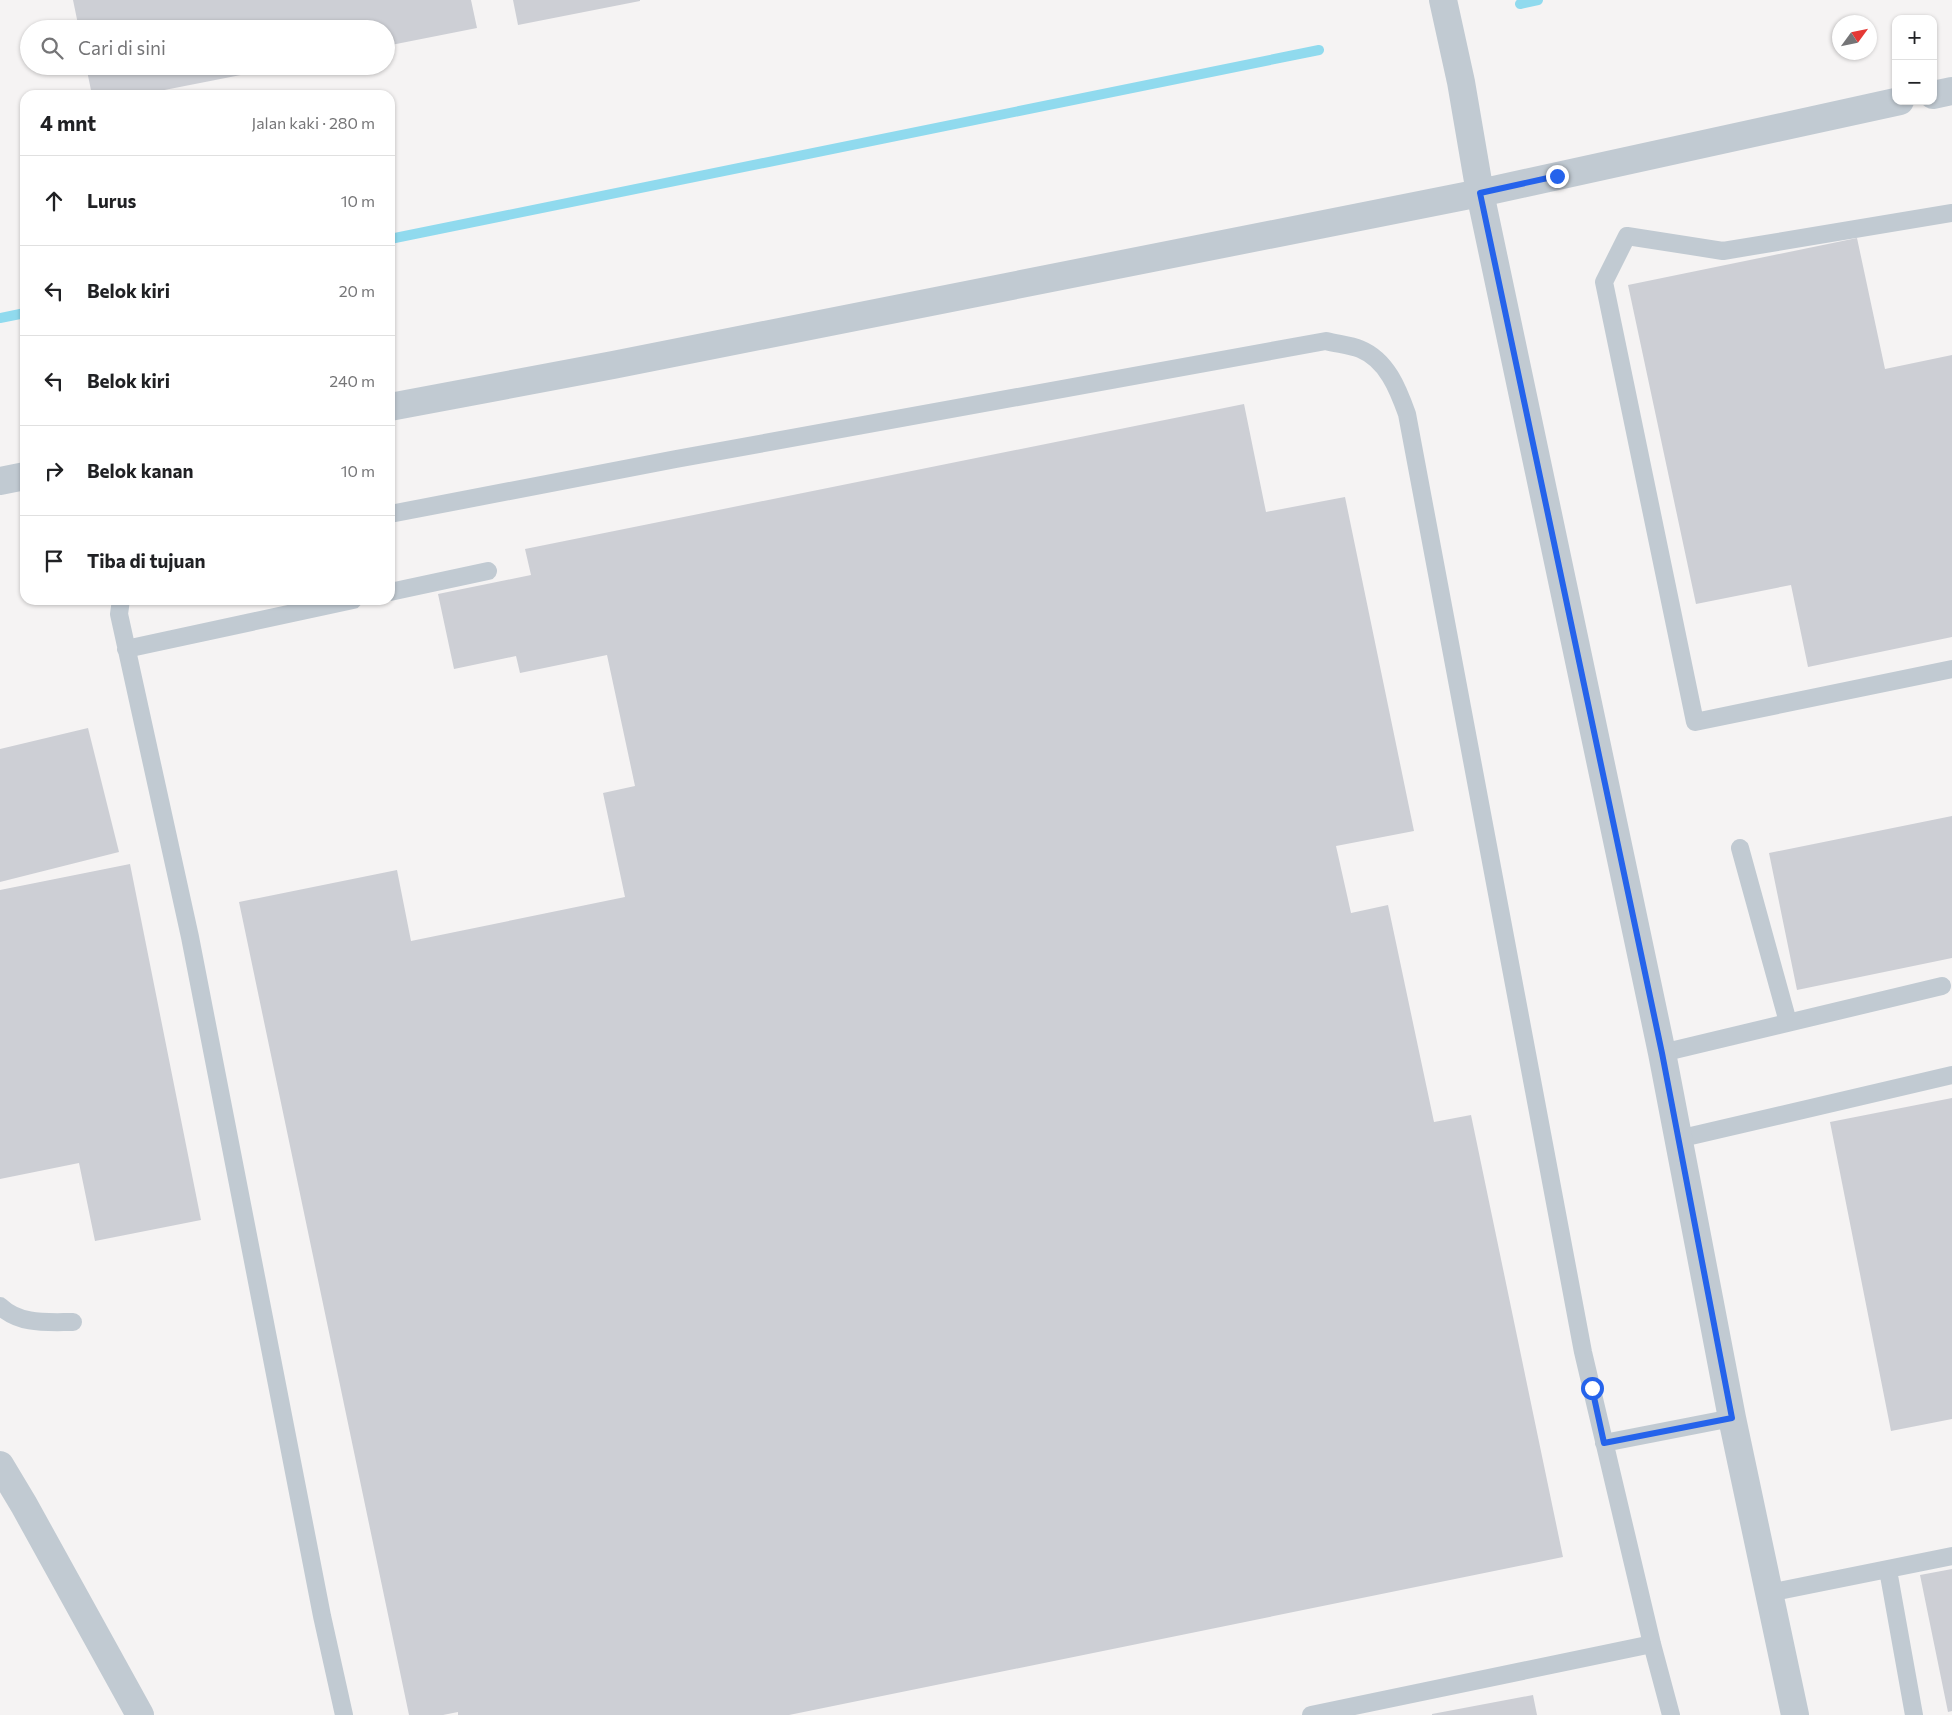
<!DOCTYPE html>
<html lang="id">
<head>
<meta charset="utf-8">
<style>
	body { margin:0; font-family:Commissioner,sans-serif; background:#f2f2f2; color:#202124 }
	.controls { position:absolute; right:15px; top:15px; display:grid; overflow:hidden; border-radius:10px; box-shadow:0 1px 4px #0004 }
	.controls button { width:45px; height:45px; display:grid; place-items:center; padding:0; border:0; border-bottom:1px solid #e0e0e0; background:#fff; color:#202124; font:25px sans-serif }
	.compass { position:absolute; left:1832px; top:15px; width:45px; height:45px; border-radius:50%; background:#fff; box-shadow:0 1px 4px #0004; rotate:57deg }
	.stop { position:absolute; width:15px; height:15px; margin:-11px; border:4px solid #2563eb; border-radius:50%; background:#fff }
	.stop.end { background:#2563eb; border-color:#fff; box-shadow:0 1px 5px #0008 }
	.list { margin:0; padding:0; list-style:none }
	h2 { display:flex; justify-content:space-between; align-items:center; height:65px; margin:0; padding:0 20px; font-size:21px }
	h2 small { font-size:16px; font-weight:400; color:#757577 }
	.list li { display:grid; grid-template-columns:32px 1fr auto; gap:15px; align-items:center; box-sizing:border-box; height:90px; padding:0 20px; border-top:1px solid #e0e0e0 }
	.list b { display:block; font-size:19px; white-space:nowrap }
	.list em { font-size:16px; font-style:normal; color:#757577 }
	.icon { flex:none; width:28px; height:28px; fill:none; stroke:currentColor; stroke-width:2; stroke-linecap:round; stroke-linejoin:round }
	.map { position:relative; flex:none; width:1952px; height:1715px; overflow:hidden }
	.search { position:absolute; background:#fff; box-shadow:0 1px 4px #0004; left:20px; top:20px; width:375px; height:55px; display:flex; align-items:center; gap:12px; box-sizing:border-box; padding:0 18px; border-radius:28px; color:#757577; font-size:19px }
	.panel { position:absolute; background:#fff; box-shadow:0 1px 4px #0004; left:20px; top:90px; width:375px; height:515px; border-radius:15px }
	.map>svg:first-child { display:block }
	.lines { fill:none; stroke-linecap:round; stroke-linejoin:round }
	.stream { stroke:#90daee; stroke-width:10 }
	.building { fill:#cdcfd5 }
	.service { stroke:#c1cad2; stroke-width:18 }
	.minor { stroke:#c1cad2; stroke-width:28 }
	.route { stroke:#2563eb; stroke-width:6 }
</style>
</head>
<body>
<div class="map">
<svg width="1952" height="1715" viewBox="0 0 1952 1715">
	<rect width="100%" height="100%" fill="#f5f3f3"/>
	<g class="lines">
		<path class="stream" d="M1520 4 1538 0
			M390 239 1319 50
			M0 318 25 313"/>
	</g>
	<path class="building" d="M73 0H471L477 28 386 46V29H79Z
		M513 0H640V1L518 25Z
		M86 66H280L281 67 139 95H92Z
		M1857 238 1885 369 1952 355V637L1808 667 1791 585 1696 604 1628 285Z
		M1244 404 1266 512 1345 497 1414 831 1336 846 1351 913 1388 905 1434 1122 1471 1115 1563 1557 789 1715H458V1712L443 1715H409L239 902 397 870 411 941 625 897 603 793 635 786 607 655 520 673 516 656 454 669 438 594 531 575 525 549Z
		M88 728 119 852 0 882V749Z
		M1952 816V958L1797 990 1769 853Z
		M130 864 201 1220 95 1241 79 1163 0 1179V890Z
		M1952 1098V1419L1891 1431 1830 1122Z
		M1952 1569V1711L1948 1712 1920 1575Z
		M1533 1695 1537 1715H1432V1714Z"/>
	<g class="lines">
		<path class="service" d="M1952 213 1723 251 1627 236 1604 282 1695 722 1952 669
			M390 514 676 459 1326 341C1337 344 1350 345 1360 349 1387 360 1398 389 1407 414L1583 1352 1652 1644 1671 1715
			M390 592 488 571
			M121 600 119 614 190 937 322 1616 344 1715
			M126 649 353 600
			M1740 848 1788 1022
			M1662 1053 1942 986
			M1678 1139 1952 1075
			M0 1306C20 1325 47 1322 73 1322
			M1604 1443 1732 1418
			M1888 1570 1914 1715
			M1769 1593 1952 1556
			M1311 1715 1652 1644"/>
		<path class="minor" d="M1443 0 1461 82 1480 193 1662 1053 1732 1418 1795 1715
			M1933 95 1952 91
			M390 407 613 365 1480 193 1900 101
			M0 481 25 476
			M0 1465 24 1505 140 1715"/>
	</g>
	<g class="lines">
		<path class="route" d="M1557 176 1480 193 1662 1053 1732 1418 1604 1443 1592 1388"/>
	</g>
</svg>
<div class="controls">
<button>+</button>
<button>−</button>
</div>
<svg class="compass" viewBox="-18 -18 36 36"><path d="M0-13l5 13h-10z" fill="#e53935"/><path d="M0 13l5-13h-10z" fill="#757577"/></svg>
<div class="stop" style="left:1592px;top:1388px"></div>
<div class="stop end" style="left:1557px;top:176px"></div>
<div class="search"><svg class="icon" aria-label="search" viewBox="0 0 24 24"><circle cx="10" cy="10" r="6"/><path d="M15 15l6 6"/></svg>Cari di sini</div>
<section class="panel">
<h2>4 mnt<small>Jalan kaki · 280 m</small></h2>
<ul class="list">
<li><svg class="icon" aria-label="ahead" viewBox="0 0 24 24"><path d="M12 20V5M6 11l6-6 6 6"/></svg><div><b>Lurus</b></div><em>10 m</em></li>
<li><svg class="icon" aria-label="left" viewBox="0 0 24 24"><path d="M17 20v-9H6M10 6l-5 5 5 5"/></svg><div><b>Belok kiri</b></div><em>20 m</em></li>
<li><svg class="icon" aria-label="left" viewBox="0 0 24 24"><path d="M17 20v-9H6M10 6l-5 5 5 5"/></svg><div><b>Belok kiri</b></div><em>240 m</em></li>
<li><svg class="icon" aria-label="right" viewBox="0 0 24 24"><path d="M7 20v-9h11M14 6l5 5-5 5"/></svg><div><b>Belok kanan</b></div><em>10 m</em></li>
<li><svg class="icon" aria-label="arrive" viewBox="0 0 24 24"><path d="M6 21V4h12l-3 4 3 4H6"/></svg><div><b>Tiba di tujuan</b></div></li>
</ul>
</section>
</div>
</body>
</html>
